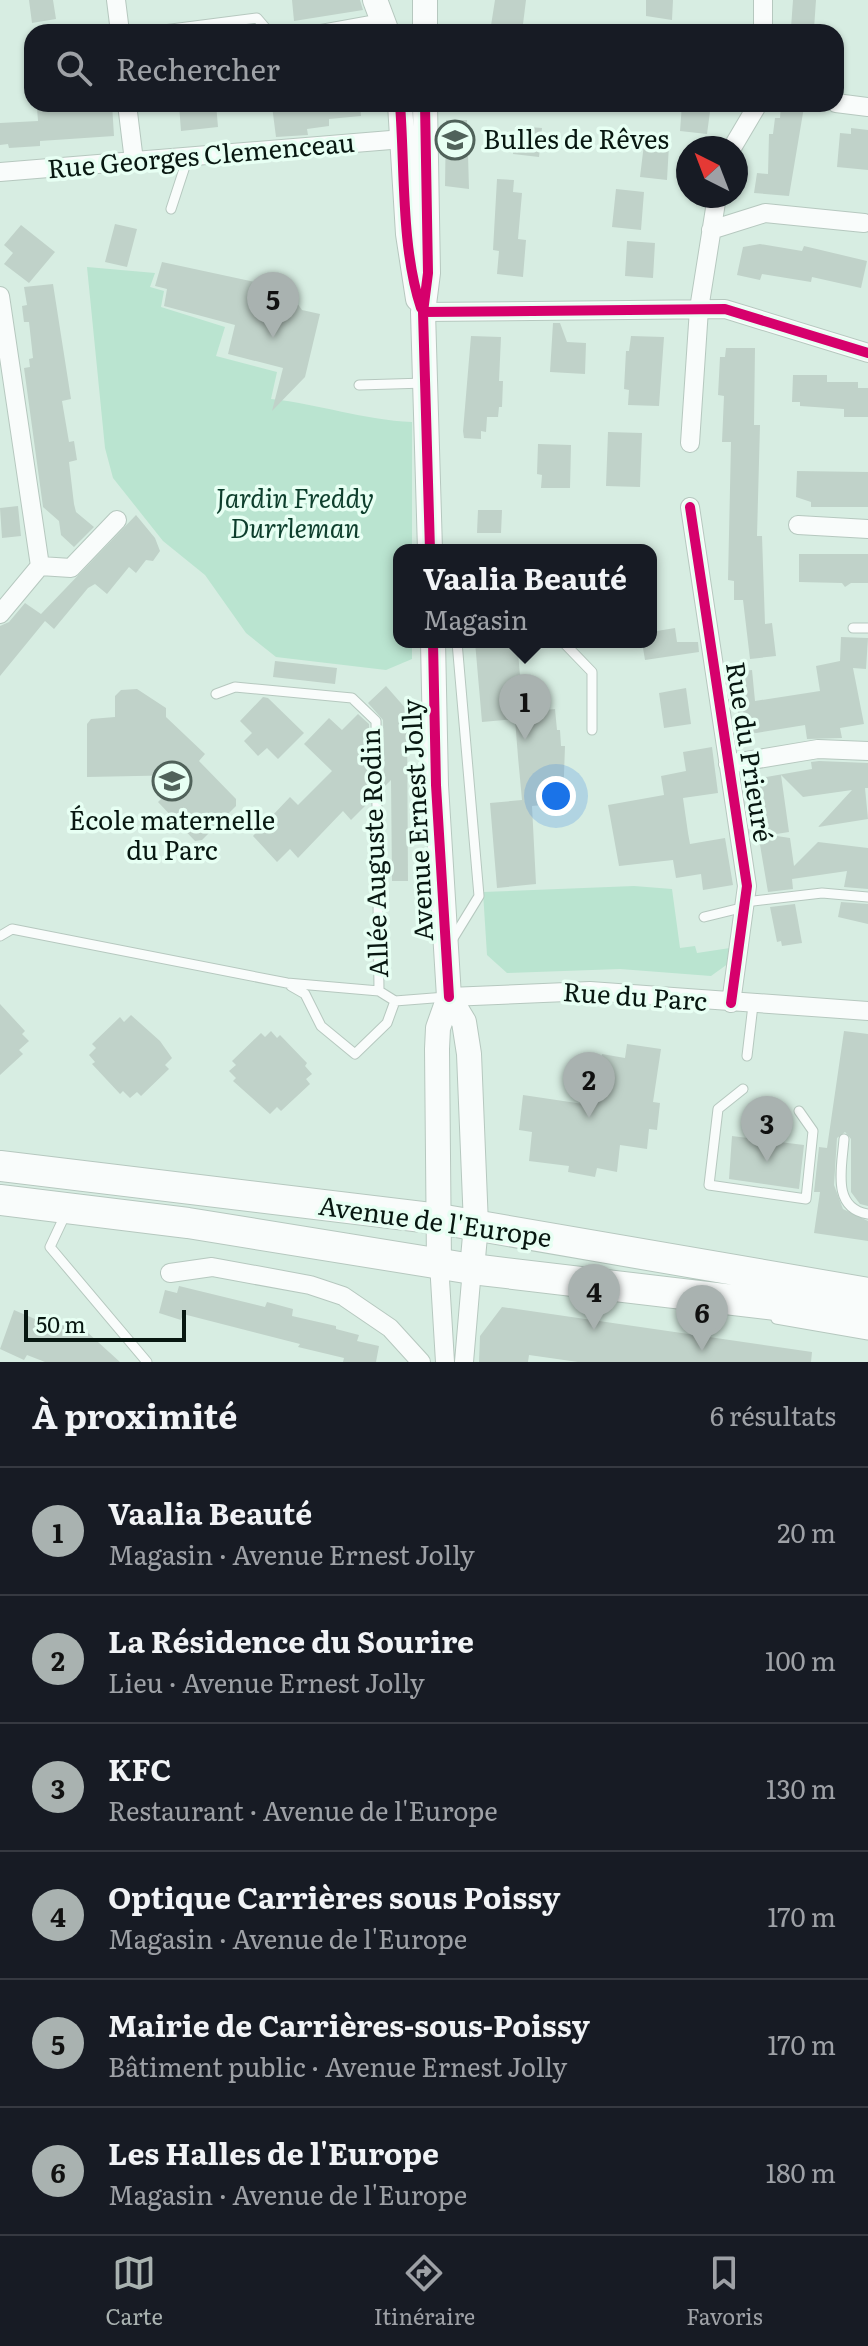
<!DOCTYPE html>
<html lang="fr">
<head>
<meta charset="utf-8">
<style>
	body { margin:0; font-family:Literata,serif; background:#20242c; color:#f1f3f6 }
	.compass { position:absolute; left:676px; top:136px; width:72px; height:72px; border-radius:50%; background:#171b24; box-shadow:0 2px 6px #0004; rotate:318deg }
	.scale { position:absolute; left:24px; bottom:20px; width:162px; box-sizing:border-box; padding-left:8px; border:4px solid #081711; border-top:0; font-size:22px; line-height:28px; white-space:nowrap; color:#081711; -webkit-text-stroke:6px #e7fff3; paint-order:stroke }
	.you { position:absolute; left:556px; top:796px; width:28px; height:28px; margin:-20px; border:6px solid #fff; border-radius:50%; background:#1a73e8; box-shadow:0 0 0 12px #1a73e833 }
	.badge { display:grid; place-items:center; width:52px; height:52px; border-radius:50%; background:#a9b2b0; color:#111; font-size:26px; font-weight:700 }
	.pin { position:absolute; translate:-50% -66px; filter:drop-shadow(0 2px 4px #0008) }
	.pin::after { content:''; position:absolute; top:42px; width:28px; height:24px; background:inherit; clip-path:polygon(0 0,100% 0,50% 100%) }
	.popup { position:absolute; left:393px; top:544px; width:264px; height:104px; box-sizing:border-box; display:grid; place-content:center; border-radius:16px; background:#171b24; filter:drop-shadow(0 2px 6px #0005); font-size:26px; white-space:nowrap; color:#9ea1a6 }
	.popup b { font-size:30px; color:#f1f3f6 }
	.popup::after { content:''; position:absolute; left:50%; top:100%; margin-left:-16px; border:16px solid transparent; border-top-color:#171b24 }
	.list { margin:0; padding:0; list-style:none }
	h2 { display:flex; justify-content:space-between; align-items:center; height:104px; margin:0; padding:0 32px; font-size:34px }
	h2 small { font-size:26px; font-weight:400; color:#9ea1a6 }
	.list li { display:grid; grid-template-columns:52px 1fr auto; gap:24px; align-items:center; box-sizing:border-box; height:128px; padding:0 32px; border-top:2px solid #363941 }
	.list b { display:block; font-size:30px; white-space:nowrap }
	.list p { margin:0; font-size:26px; white-space:nowrap; color:#9ea1a6 }
	.list em { font-size:26px; font-style:normal; color:#9ea1a6 }
	.icon { flex:none; width:44px; height:44px; fill:none; stroke:currentColor; stroke-width:2; stroke-linecap:round; stroke-linejoin:round }
	.map { position:relative; flex:none; width:868px; height:1362px; overflow:hidden }
	.search { position:absolute; background:#171b24; box-shadow:0 2px 6px #0004; left:24px; right:24px; top:24px; height:88px; display:flex; align-items:center; gap:20px; box-sizing:border-box; padding:0 28px; border-radius:24px; color:#9ea1a6; font-size:30px }
	.sheet { height:872px; background:#171b24 }
	nav { display:flex; justify-content:space-around; align-items:center; box-sizing:border-box; height:112px; border-top:2px solid #363941; background:#171b24; font-size:22px; color:#9ea1a6 }
	nav a { display:grid; justify-items:center; gap:4px }
	nav .on { color:#a9b2b0 }
	.map>svg:first-child { display:block }
	.green { fill:#bae4d0 }
	.building { fill:#c0d2c9 }
	.lines { fill:none; stroke-linecap:round; stroke-linejoin:round }
	.service-casing { stroke:#b6c8bf; stroke-width:11 }
	.minor-casing { stroke:#b6c8bf; stroke-width:20 }
	.tertiary-casing { stroke:#b6c8bf; stroke-width:26 }
	.primary-casing { stroke:#b6c8bf; stroke-width:32 }
	.service { stroke:#f9fcfb; stroke-width:9 }
	.minor { stroke:#f9fcfb; stroke-width:18 }
	.tertiary { stroke:#f9fcfb; stroke-width:24 }
	.primary { stroke:#f9fcfb; stroke-width:30 }
	.cycleway-casing { stroke:#e7fff3; stroke-width:15 }
	.cycleway { stroke:#d6006c; stroke-width:10 }
	.labels { text-anchor:middle; stroke-width:7; stroke-linejoin:round; paint-order:stroke }
	.poi-label { font-size:26px; fill:#081711; stroke:#e7fff3; text-anchor:start }
	.street-label { font-size:26px; fill:#081711; stroke:#e7fff3 }
	.park-label { font-size:26px; font-style:italic; fill:#0d3e2c; stroke:#e7fff3 }
</style>
</head>
<body>
<div class="map">
<svg width="868" height="1362" viewBox="0 0 868 1362">
	<rect width="100%" height="100%" fill="#d7ede2"/>
	<path class="green" d="M87 267 155 273 150 287 164 291 161 307 225 327 216 356 277 372 271 399C319 404 364 420 412 422V550H399V642H412V659L386 670 276 657 246 633 205 575 163 541 113 478 105 448Z
		M634 886 672 889 680 948 695 946 697 953 730 948 729 963 711 976 620 969 507 973 487 955 483 892Z"/>
	<path class="building" d="M29 0H53L56 19 32 23Z
		M292 0H360L363 10 294 21Z
		M495 0H526L522 32H490Z
		M646 0H673L672 20 646 16Z
		M793 0H816L814 29 791 28Z
		M58 104H112L114 136 40 141V146L9 148 8 144 0 145V123L38 121 37 108Z
		M216 104 218 127 181 131 179 105Z
		M291 104H360L361 116 329 119V126L307 129 308 135 276 137 272 106Z
		M682 104H711L707 134 680 131Z
		M781 105 804 107 789 196 754 193 757 173 768 174 769 134H773L775 118H780Z
		M446 120H467L469 189 445 186Z
		M515 126 542 128 539 157 513 154Z
		M851 128 868 130V170L837 167 840 133 851 134Z
		M644 144 669 145 667 180 640 177Z
		M497 179 514 180 513 192 522 193 518 239 526 240 523 277 497 274 499 251 493 250Z
		M616 189 644 192 641 230 612 227Z
		M115 224 137 229 127 267 105 262Z
		M21 225 55 252 29 283 4 264 13 253 4 245Z
		M627 241 655 243 653 278 625 276Z
		M760 244 802 251 804 246 867 261 861 288 812 277 811 282 762 274 760 280 737 275 743 247Z
		M162 262 287 289 302 310 320 314 305 377 272 411 283 368 228 354 235 325 164 306 167 289 155 286Z
		M53 284 71 399 62 401 69 442 74 441 77 460 69 462 74 504 76 512 94 527 74 547 61 535 59 521 43 507 24 368 30 367 29 359 33 358 29 322H24L22 306 27 305 24 287Z
		M553 323H560L567 342 586 343 585 374 550 372Z
		M471 336 501 337 499 381H503L502 407H499L498 417H487L486 432 481 431V439L464 438 463 431Z
		M631 336 664 337 659 406 628 405 629 390 624 389 626 351H629Z
		M726 348H755L754 425H760L757 536H762L765 624 772 623 776 656 750 659 743 600H734V581L728 580 731 442H722L724 396 718 395 720 357H725Z
		M793 375H827V382H858V388H868V417H844V409L800 406V402H792Z
		M608 432 642 433 640 487 606 486Z
		M538 444 571 445 570 488H541L542 475 537 474Z
		M797 471 868 472V507H811V502L796 497Z
		M18 506 21 536 2 538 0 508Z
		M478 510H502L501 533H477Z
		M136 515 155 538 160 551 153 561 146 560 136 573 129 567 107 594 95 584 88 588 54 629 45 621 0 676V626L9 622 25 603 41 614Z
		M799 554H868V583H851L845 587 842 583 799 582Z
		M675 628 677 642H698L699 652 645 660 642 642H651V632Z
		M841 637 868 638 866 669 853 668 864 724 840 728 842 738 807 739 805 725 756 733 741 730 732 672 752 670 755 701 820 691 816 666 840 661Z
		M475 642H514L515 652H518L523 712 555 709 557 730H560L561 746H565L563 803 532 806 536 884 497 888 490 803 522 800 518 757 515 719 482 722Z
		M275 661 337 668 335 684 273 677Z
		M386 686 407 710 408 881H392L391 780 384 787 383 720 368 703Z
		M686 688 691 724 664 728 659 693Z
		M137 689 166 708V717L205 754 199 761 236 799V806L202 840 195 841 158 802 186 775 87 777V724L91 719 115 717V696L121 690Z
		M263 697 268 698 304 733 278 759 267 748 258 756 244 741 252 733 240 721Z
		M358 714 369 724V802L351 820 343 811 298 858 290 849 277 862 253 836 290 797 298 805 332 771 304 744 329 718 342 730Z
		M712 747 718 793 683 798 688 833 690 844 725 838 733 885 703 890 701 874 676 878 673 860 619 866 608 805 664 795 661 776 686 771 683 752Z
		M819 761 868 763V788H865L868 819 818 827 852 790 803 797 781 775 789 832 770 835 790 838 794 866 818 842 868 848V889L844 887 847 871 792 879 793 889 768 892 749 780 812 769 811 762Z
		M841 902 868 904V924L838 917Z
		M795 904 802 943 782 946 781 941 777 942 770 907Z
		M0 1004 25 1031 22 1034 29 1041 19 1050 23 1054 0 1075Z
		M131 1015 160 1041 172 1058 165 1065 169 1069 141 1096 137 1092 130 1098 123 1091 120 1094 92 1064 95 1062 89 1055 96 1048 92 1044 120 1017 124 1022Z
		M271 1031 277 1038 280 1035 307 1063 305 1066 312 1074 306 1079 310 1084 281 1111 277 1107 270 1114 233 1081 236 1078 229 1071 236 1065 232 1061 261 1033 265 1037Z
		M844 1031 868 1034V1206L860 1204 851 1192V1139L845 1132 837 1138 834 1185 843 1209 868 1221V1241L814 1233 820 1192H814L819 1147 827 1148Z
		M627 1044 661 1049 653 1102 660 1103 657 1130 649 1129 647 1149 620 1145 617 1172 597 1168 595 1177 568 1172 569 1166 529 1161 532 1132 519 1130 523 1095 590 1105 595 1059 601 1060 602 1054 625 1058Z
		M732 1136 804 1145 799 1189 729 1179Z
		M179 1286 265 1307 267 1302 293 1309 292 1316 336 1326V1329L359 1335 357 1341 379 1346 376 1362H343L344 1358 298 1347 300 1344 183 1314 181 1320 159 1313 165 1290 177 1293Z
		M502 1307 812 1352 811 1362H578L529 1355 528 1362H479L480 1336Z
		M14 1310 56 1328 59 1320 87 1332 120 1362H45L27 1355 24 1360 0 1349Z"/>
	<g class="lines">
		<defs>
			<path id="service" d="M148 32 257 18 269 32
				M307 32 379 19
				M171 209 188 157
				M359 385 425 383
				M853 628H868
				M563 642 592 672V730
				M216 694 235 687 352 698 376 721 379 991 395 1001
				M745 902 822 893 868 897
				M704 917 745 907
				M0 936 12 929 287 983 379 991
				M452 940 479 896 457 642
				M291 986 305 994 321 1026 355 1054 387 1023 395 1001
				M395 1001 446 997
				M747 1056 753 1005
				M743 1089 718 1109 709 1185 806 1199 813 1131 799 1111
				M844 1139C842 1167 831 1208 868 1214
				M66 1213 50 1247 147 1362
				M776 1319 868 1335"/>
			<path id="minor" d="M116 0 120 32
				M763 0V32
				M836 103 868 107
				M127 104 134 161
				M732 148 758 104
				M0 172 403 139
				M711 230 765 213 864 223
				M0 296 40 566 0 614
				M423 312 725 309 868 353
				M690 443 699 309 717 196
				M690 507 747 886 731 1003
				M798 525 868 529
				M40 566 71 568 117 520
				M728 764 818 749 868 751
				M449 997 590 991 868 1011
				M439 1263 445 1362
				M170 1273 212 1267 310 1285 343 1296 390 1328 421 1362
				M464 1362 472 1269"/>
			<path id="tertiary" d="M375 0 387 32
				M425 0V32
				M400 104 408 234 418 299
				M425 104 428 273 423 312 430 550
				M433 642 436 785 449 997 438 1028 437 1049 439 1263
				M449 997 464 1022 469 1054 476 1225 472 1269"/>
			<path id="primary" d="M0 1166 439 1219 868 1293
				M0 1200 188 1223 472 1269 868 1316"/>
		</defs>
		<use href="#service" class="service-casing"/>
		<use href="#minor" class="minor-casing"/>
		<use href="#tertiary" class="tertiary-casing"/>
		<use href="#primary" class="primary-casing"/>
		<use href="#service" class="service"/>
		<use href="#minor" class="minor"/>
		<use href="#tertiary" class="tertiary"/>
		<use href="#primary" class="primary"/>
		<defs>
			<path id="cycleway" d="M400 104C405 169 401 248 421 308
				M425 104 428 273 423 312 430 550
				M423 312 725 309 868 353
				M690 507 747 886 731 1003
				M433 642 436 785 449 997"/>
		</defs>
		<use href="#cycleway" class="cycleway-casing"/>
		<use href="#cycleway" class="cycleway"/>
	</g>
	<defs>
		<symbol id="school-ring" viewBox="-11 -11 22 22"><circle r="9.5" fill="#e7fff3" stroke="#50625a" stroke-width="1.5"/><path d="M0-5L7-2L0 1L-7-2ZM-4 1L0 2.5L4 1V4Q0 6-4 4Z" fill="#50625a"/></symbol>
	</defs>
	<g fill-rule="evenodd">
		<use href="#school-ring" x="433" y="118" width="44" height="44"/>
		<use href="#school-ring" x="150" y="759" width="44" height="44"/>
	</g>
	<g class="labels">
		<g class="poi-label">
			<text x="483" y="149">Bulles de Rêves</text>
			<text x="172" y="830" text-anchor="middle">École maternelle<tspan x="172" dy="30">du Parc</tspan></text>
		</g>
		<g class="street-label">
			<text transform="translate(201 156) rotate(-5)" y="9">Rue Georges Clemenceau</text>
			<text transform="translate(749 752) rotate(81)" y="9">Rue du Prieuré</text>
			<text transform="translate(418 820) rotate(-93)" y="9">Avenue Ernest Jolly</text>
			<text transform="translate(375 853) rotate(-92)" y="9">Allée Auguste Rodin</text>
			<text transform="translate(635 997) rotate(4)" y="9">Rue du Parc</text>
			<text transform="translate(435 1222) rotate(8)" y="9">Avenue de l'Europe</text>
		</g>
		<g class="park-label">
			<text x="295" y="508">Jardin Freddy<tspan x="295" dy="30">Durrleman</tspan></text>
		</g>
	</g>
</svg>
<svg class="compass" viewBox="-18 -18 36 36"><path d="M0-13l5 13h-10z" fill="#e53935"/><path d="M0 13l5-13h-10z" fill="#9ea1a6"/></svg>
<div class="scale">50 m</div>
<div class="you"></div>
<div class="pin badge" style="left:525px;top:740px">1</div>
<div class="popup"><b>Vaalia Beauté</b>Magasin</div>
<div class="pin badge" style="left:589px;top:1118px">2</div>
<div class="pin badge" style="left:767px;top:1162px">3</div>
<div class="pin badge" style="left:594px;top:1330px">4</div>
<div class="pin badge" style="left:273px;top:338px">5</div>
<div class="pin badge" style="left:702px;top:1351px">6</div>
<div class="search"><svg class="icon" aria-label="search" viewBox="0 0 24 24"><circle cx="10" cy="10" r="6"/><path d="M15 15l6 6"/></svg>Rechercher</div>
</div>
<section class="sheet">
<h2>À proximité<small>6 résultats</small></h2>
<ul class="list">
<li><span class="badge">1</span><div><b>Vaalia Beauté</b><p>Magasin · Avenue Ernest Jolly</p></div><em>20 m</em></li>
<li><span class="badge">2</span><div><b>La Résidence du Sourire</b><p>Lieu · Avenue Ernest Jolly</p></div><em>100 m</em></li>
<li><span class="badge">3</span><div><b>KFC</b><p>Restaurant · Avenue de l'Europe</p></div><em>130 m</em></li>
<li><span class="badge">4</span><div><b>Optique Carrières sous Poissy</b><p>Magasin · Avenue de l'Europe</p></div><em>170 m</em></li>
<li><span class="badge">5</span><div><b>Mairie de Carrières-sous-Poissy</b><p>Bâtiment public · Avenue Ernest Jolly</p></div><em>170 m</em></li>
<li><span class="badge">6</span><div><b>Les Halles de l'Europe</b><p>Magasin · Avenue de l'Europe</p></div><em>180 m</em></li>
</ul>
</section>
<nav>
<a class="on"><svg class="icon" aria-label="map" viewBox="0 0 24 24"><path d="M3 6l6-2 6 2 6-2v14l-6 2-6-2-6 2zM9 4v14M15 6v14"/></svg>Carte</a>
<a><svg class="icon" aria-label="directions" viewBox="0 0 24 24"><path d="M12 3l9 9-9 9-9-9zM9 14v-3h6M13 9l2 2-2 2"/></svg>Itinéraire</a>
<a><svg class="icon" aria-label="saved" viewBox="0 0 24 24"><path d="M7 4h10v16l-5-4-5 4z"/></svg>Favoris</a>
</nav>
</body>
</html>
